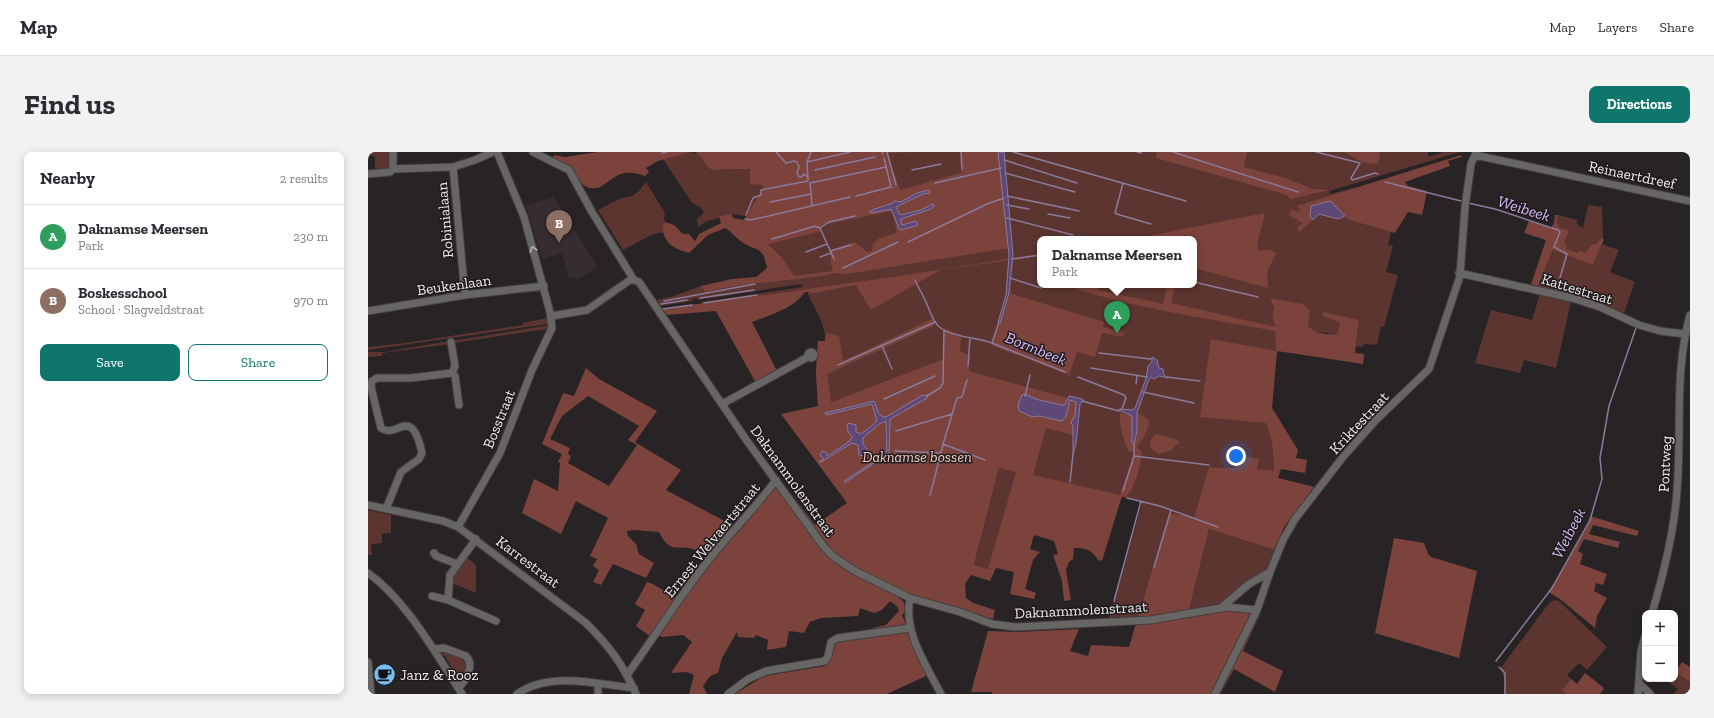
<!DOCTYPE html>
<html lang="en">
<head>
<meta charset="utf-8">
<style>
	body { margin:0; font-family:"Zilla Slab",serif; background:#f2f2f3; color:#2b2b33 }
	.controls { position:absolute; right:12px; bottom:12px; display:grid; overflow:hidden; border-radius:8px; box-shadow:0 2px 10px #0003 }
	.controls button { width:36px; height:36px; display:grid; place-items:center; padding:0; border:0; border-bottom:1px solid #e1e1e2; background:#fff; color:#2b2b33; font:20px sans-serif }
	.you { position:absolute; left:868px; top:304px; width:14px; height:14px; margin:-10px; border:3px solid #fff; border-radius:50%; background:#1a73e8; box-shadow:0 0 0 6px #1a73e833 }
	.badge { display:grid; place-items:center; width:26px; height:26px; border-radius:50%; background:#0f766e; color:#fff; font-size:13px; font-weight:700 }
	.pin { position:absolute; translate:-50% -33px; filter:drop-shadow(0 1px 2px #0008) }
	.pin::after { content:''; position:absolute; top:21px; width:14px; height:12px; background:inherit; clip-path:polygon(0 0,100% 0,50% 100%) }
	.popup { position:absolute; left:669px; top:84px; width:160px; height:52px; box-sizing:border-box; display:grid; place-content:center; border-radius:8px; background:#fff; filter:drop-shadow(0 1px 3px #0005); font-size:13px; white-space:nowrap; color:#7c7c81 }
	.popup b { font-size:15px; color:#2b2b33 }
	.popup::after { content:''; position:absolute; left:50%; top:100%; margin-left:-8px; border:8px solid transparent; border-top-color:#fff }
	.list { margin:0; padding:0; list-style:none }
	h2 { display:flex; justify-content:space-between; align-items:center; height:52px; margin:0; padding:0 16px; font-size:17px }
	h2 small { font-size:13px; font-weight:400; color:#7c7c81 }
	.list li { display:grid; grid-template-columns:26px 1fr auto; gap:12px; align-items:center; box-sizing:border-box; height:64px; padding:0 16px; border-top:1px solid #e1e1e2 }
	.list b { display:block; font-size:15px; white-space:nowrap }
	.list p { margin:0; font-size:13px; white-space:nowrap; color:#7c7c81 }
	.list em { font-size:13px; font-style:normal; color:#7c7c81 }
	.actions { display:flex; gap:8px; padding:12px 16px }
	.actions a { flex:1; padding:9px 0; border:1px solid #0f766e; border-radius:8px; text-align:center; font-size:14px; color:#0f766e }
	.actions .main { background:#0f766e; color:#fff }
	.map { position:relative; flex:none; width:1322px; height:542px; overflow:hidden; border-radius:8px }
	header { display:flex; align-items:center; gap:24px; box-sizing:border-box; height:56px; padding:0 20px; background:#fff; border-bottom:1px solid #e1e1e2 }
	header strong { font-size:19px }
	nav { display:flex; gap:22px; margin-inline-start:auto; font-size:14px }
	.intro { display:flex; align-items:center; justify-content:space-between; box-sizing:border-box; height:96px; padding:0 24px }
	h1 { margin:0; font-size:28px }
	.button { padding:10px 18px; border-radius:8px; background:#0f766e; color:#fff; font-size:14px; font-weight:700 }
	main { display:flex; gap:24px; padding:0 24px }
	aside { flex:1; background:#fff; border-radius:8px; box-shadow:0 2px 10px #0003 }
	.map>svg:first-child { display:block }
	.built { fill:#362c31 }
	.green { fill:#5d3530; fill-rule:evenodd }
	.forest { fill:#7c433c; fill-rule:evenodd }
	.water { fill:#5e4878; stroke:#8a7a9b }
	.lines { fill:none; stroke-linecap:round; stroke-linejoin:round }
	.stream { stroke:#8a7a9b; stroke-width:1.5 }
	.minor-casing { stroke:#443f41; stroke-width:9 }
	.minor { stroke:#686565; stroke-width:7 }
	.oneway { stroke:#b3b0b0 }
	.labels { text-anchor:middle; stroke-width:3; stroke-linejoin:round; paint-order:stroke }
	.street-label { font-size:15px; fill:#f0edee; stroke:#1e1a1c }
	.park-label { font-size:15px; font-style:italic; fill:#f4cdc7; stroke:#1e1a1c }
	.poi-label { font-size:15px; fill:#f0edee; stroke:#1e1a1c; text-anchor:start }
	.water-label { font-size:16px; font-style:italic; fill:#d9bdfa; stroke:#1e1a1c }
</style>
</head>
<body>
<header>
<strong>Map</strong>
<nav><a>Map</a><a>Layers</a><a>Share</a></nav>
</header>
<div class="intro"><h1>Find us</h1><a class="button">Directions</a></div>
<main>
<aside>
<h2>Nearby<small>2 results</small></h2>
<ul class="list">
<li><span class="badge" style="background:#2e9e5b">A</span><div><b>Daknamse Meersen</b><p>Park</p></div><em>230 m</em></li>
<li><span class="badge" style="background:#8d6e63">B</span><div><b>Boskesschool</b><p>School · Slagveldstraat</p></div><em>970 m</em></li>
</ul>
<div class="actions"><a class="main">Save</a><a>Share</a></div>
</aside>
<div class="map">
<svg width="1322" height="542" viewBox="0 0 1322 542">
	<rect width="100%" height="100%" fill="#282325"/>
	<path class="built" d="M185 45 230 115 211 127 201 126 194 101 174 107 158 53Z"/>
	<path class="green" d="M0 0H21L22 16 7 17V4H0Z
		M322 0 332 3 340 15 344 18 382 17 394 33 395 36 379 64 364 62 351 64V66L339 69 330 75 329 67 336 60 332 55 324 51 295 7Z
		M518 0H1060V5L1076 0H1092L961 39 962 42 993 34 963 44 951 62 970 67 977 64 981 68 1023 80 1020 93 1025 94 1018 120 1030 123 1016 175 1013 174 1009 193 996 192 995 195 988 194 991 168 955 164 972 171 969 182 946 180 940 174V166L902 146 906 157 904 162 907 175 909 199 898 271 904 291 906 320 889 317 891 307 870 303 867 316 841 315 826 365 801 361 770 465 741 466 752 430 774 350 664 323 678 276 706 284 711 249 601 219 600 202 592 199 575 176V207L450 255 448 221 450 189H457C458 171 446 158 440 142L441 140 438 137 327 153 294 156 327 152 328 153 333 152V150L435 135 433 132 330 148V146L324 147V149L292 154 289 148 306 144 333 134 337 140 369 134 427 127 385 86ZM672 87H826V133H672Z
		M278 30 297 61 296 65 297 70 295 73V80L283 83 255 98 230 58 251 47 264 44 271 39Z
		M1220 53 1234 55 1235 87 1233 86 1231 91 1218 102 1211 99 1210 101 1198 97 1199 93 1195 91 1189 70 1190 63 1210 68 1208 71 1215 76Z
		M1234 92 1251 98 1242 120 1267 130 1256 161C1228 150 1200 139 1169 137L1185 98 1225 113Z
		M1172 142 1203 150 1188 216 1156 208 1152 221 1107 211 1123 158 1164 168Z
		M179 166 180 172 0 198V195L37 191 155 173V171Z
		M182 173V176L179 177 86 191 84 189Z
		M82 189V192L14 201V204L0 205V200H17Z
		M631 316 649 320 621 417 606 414Z
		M0 358 23 363V381L14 382V391L3 392 4 403H0Z
		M841 377 907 398 901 416 858 450 821 458Z
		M99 406 108 413V441L84 431V426Z
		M1186 448 1191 449 1239 495 1219 518 1211 511 1199 523 1203 527 1194 538 1198 542H1136C1136 533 1138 525 1132 517L1181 451Z
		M75 499 93 504 101 510 93 530 88 527 89 525 77 504 74 503Z
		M1307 520 1322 530V542H1306L1310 537 1296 527H1307Z"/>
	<path class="forest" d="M230 0H322L290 9 278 16 281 20 277 24C267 20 256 19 247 25 238 30 233 38 222 36 211 34 208 22 200 15 196 11 189 9 184 6L186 3 197 5Z
		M326 0H553L519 1 532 38 593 21 592 0H630L641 96 479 122 467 121 454 124 369 134 337 140 333 134 364 127 388 125 399 116C394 92 390 101 374 90 368 86 364 80 357 76L340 83 321 101C316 99 310 98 306 95 298 91 291 77 297 70 300 71 305 72 307 74 313 79 312 83 321 82L327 89 331 82 353 71 351 64 364 62 365 66 376 68 395 36 394 33 382 32V17L344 18C334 12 337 4 326 0ZM524 59 529 81 512 86 505 91 504 99 499 100 487 90 462 98 463 112 465 119 426 124 414 106 400 92 454 79V73Z
		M789 0H879L876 15 920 27 944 37 961 38 923 47 919 43 788 6Z
		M976 0H1012L1010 12 996 11Z
		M1093 3 1094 5 1080 9 1082 14 1037 30 1040 34 1059 39 1054 63 1040 60 1027 81 981 68 962 49 942 64 945 68 931 80 929 75 935 71 921 63 923 58 931 60 932 57 929 54Z
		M897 61C895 73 888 89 890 99L903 98 908 101 899 120 900 136 826 116V87H765Z
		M1187 63H1190L1189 70 1191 76 1201 78 1196 91 1199 93 1198 97 1210 101 1211 99 1218 101 1223 93 1230 91 1233 86 1236 87 1225 113 1185 98 1170 134 1163 132 1178 88 1156 81 1161 69 1183 76 1186 71Z
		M672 102V104L572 118 503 158 488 133 440 142 441 140H437C425 157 402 163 384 170L409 219 388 231 348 159 299 163 294 157 525 125Z
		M696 133H715L723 136 724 133H730V138L795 152 799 133H808L803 151 907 175 904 162 906 157 902 146 934 152 942 158 940 174C948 182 958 183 969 182L972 171 955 164V160L991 168 987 201 996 202 995 212 909 199 904 256 930 298 928 306 939 308 937 321 913 317 910 326 946 335 916 375 907 398 841 377 819 466 861 458 893 460 875 499 915 519 907 540 866 517 852 542H624V540H603L620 479 650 480 711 477 702 499 720 504 723 493 761 495 801 361 826 365 841 315 867 316 871 303 891 307 889 317 906 319 904 291 898 271 832 265 843 187 908 199 907 179C837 166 764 156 696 133Z
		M641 141 736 170 735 175 756 180 755 185 734 181 727 205 709 200 701 223 623 193 632 171Z
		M564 167 567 173 459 222 463 250 575 207V176L593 183 592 199 600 202 601 219 711 249 706 284 678 276 665 323 752 343 765 304 764 299 761 300C755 288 751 274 752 261L764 264V289L765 293 769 278V261L778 266 782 270 776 285 769 295 774 300C772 317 768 332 758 345L754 344 734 409 730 408C724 398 718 396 706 396L705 407 701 410 698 418 703 448 696 449 694 429 685 403 690 402 686 389 666 383 662 397 672 400 665 408 657 437 668 441 666 447 642 442 646 420 628 416 622 429 603 423 597 432 598 446 605 451 627 458 625 467 532 439 530 445 536 450 537 460 534 463 558 524 519 542H367L396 524 458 514C464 508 462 500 466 494 471 487 497 486 506 485L505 476 518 473 531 459 529 454 522 449 514 458 506 461 492 456 490 464 453 466 442 470 436 481 421 479 418 495 399 498 400 488 388 483 386 486 370 485 369 480 354 506 350 521 342 524 335 534 339 542H321L326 523 319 520 303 521 324 490 315 483 294 485 286 480 283 485 268 474 277 458 267 452 279 430 285 432 304 444 317 446 344 408C339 405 333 400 328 398 309 391 303 404 291 380L265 378 259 379 260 384 268 392 271 402 286 411 278 426 245 412 233 433 225 430 231 418 225 414 229 407 222 404 240 366 208 349 193 382 154 361 166 327 190 339 192 311 190 310 194 302 174 292 195 241 206 244 218 216 231 227 289 259 267 290 313 318 298 338 366 374 408 323 447 373 479 351 413 262 450 254 448 221 450 189H457L458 181 471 184 475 209ZM220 244 271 274 260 288 269 293 241 334 200 311 203 304 200 302 202 296 182 287 194 264ZM631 316 648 320 620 417 606 413Z
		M788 282C797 285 805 285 812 290L802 299 791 302 782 295C782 289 783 285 788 282Z
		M1222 364 1271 379 1269 384 1225 373 1221 382 1252 390 1250 396 1216 387 1210 399 1215 402 1212 412 1239 422 1235 433 1228 431 1226 439 1239 446 1229 464 1227 476 1192 447 1180 440 1188 428 1220 372Z
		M1026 386 1056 391 1060 402 1063 405 1109 419 1091 506 1007 481Z
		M1314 510 1322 515V530L1307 520Z
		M1217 521 1236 536 1232 542H1198L1194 538 1203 527 1209 532Z"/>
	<path class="water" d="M630 0H636L645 103 641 141 632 171 630 170 638 143 641 103Z
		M561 38V42L557 41 528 55 532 63 553 58 565 52 566 54 563 57 533 67V70L534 73 548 69 550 73 548 74 532 78 523 57 503 61 501 60 504 58 525 51 526 49 533 50 549 41Z
		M962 49 977 64 970 67 951 62 945 68 942 64 943 54Z
		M784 205 789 208 791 216 795 217 796 223 800 226 791 224 786 227 783 225 780 230 769 261V278L766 293 764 290V264L751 258 754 257 764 258 767 256 778 227 780 214 784 210Z
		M656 242 671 248 694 253H697L701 244 714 247 716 249 712 252 708 291 705 303V275L703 270 707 264 708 250 702 248 698 264 694 269 671 264 665 265 651 259 650 253 654 243Z
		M560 243 559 246 522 267 521 301 478 330 476 329 518 302 519 297 518 269 511 272 495 286V292L500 298V302L497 304 491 303 490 293 484 291 453 310H451L456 307 452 303 454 299 458 300 459 304 482 289 484 285 480 280 479 273 481 271 488 273V280L493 282 505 273 509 268 504 252 458 263 457 261 506 249 511 262 515 265H518L553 244Z"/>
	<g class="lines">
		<path class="stream" d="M408 0 418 11 426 9 429 10 431 15 429 21 431 25H434L435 22 440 25
			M514 0 515 2
			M519 0 528 33
			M593 0 594 17
			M645 0 818 49
			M769 0 773 1
			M805 0 930 40
			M948 0 992 11 983 26 984 28 1007 21 1010 22
			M294 1 299 0
			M636 8 709 31
			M439 10 482 0
			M447 18 507 5
			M544 18 573 12
			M637 21 707 40
			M1017 30 1093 49
			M567 31 633 16
			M755 31 747 61 752 63 783 72
			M488 44 523 35 516 6
			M639 44 711 59
			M402 50 443 42
			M1100 51 1127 57 1190 78 1192 80 1186 95 1199 102 1188 139
			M444 53 442 31 518 15
			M639 53 661 57
			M680 62 702 66
			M378 63 385 46 393 43V38L440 29 439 10 443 0
			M639 66 705 83
			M377 67 383 68 482 45
			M452 76 461 70 487 64
			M404 87 447 74 452 76 466 107
			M540 90 619 52 636 46
			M462 99 483 93
			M438 100 459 92
			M452 105 463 101
			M644 107 672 103
			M475 116 530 90
			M642 126 673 136
			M547 128C550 135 554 141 557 148 562 158 564 170 574 177 586 185 610 186 624 191
			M826 130 890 145
			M332 146 386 138
			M296 149 387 132
			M336 151 389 143
			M293 152 319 148
			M294 157 324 153
			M631 170 624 191 697 220
			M514 194 524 217
			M731 201 783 207
			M470 213 567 170
			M600 214 602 186
			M723 216 779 225
			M710 225 756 243 758 246 754 257 751 258
			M798 225 832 229
			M768 232 769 223
			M775 240 826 251
			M559 244 572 236 575 231 576 178
			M657 244 662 223
			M516 247 567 224
			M714 249 751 259
			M528 279 584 262
			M575 292 589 246 594 245 599 228
			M527 299 573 301 562 343
			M573 301 575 292 617 308
			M766 304 841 313
			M702 330 705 302
			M755 339 766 304V292
			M759 346 792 354 850 375
			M786 415 803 358
			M746 449 773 349
			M1128 509 1184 436 1222 368 1234 327 1232 306 1241 254 1268 176
			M1131 515 1137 521V542"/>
		<defs>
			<path id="minor" d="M25 0V17
				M165 0 201 18 224 60 266 128 271 130 379 289 456 395 466 405 487 419 542 446 592 460 624 472 647 475 782 468 859 455 889 458
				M1107 3 1322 49
				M85 15 97 143
				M0 22 22 20 25 17 85 15 107 8 125 0
				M1091 121 1204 146 1232 155 1271 173 1292 179 1317 182
				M0 159 97 143 176 134
				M183 164 219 158 262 128H266
				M83 190 87 214 84 221
				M440 203a3 3 0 1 1 6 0a3 3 0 1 1-6 0Z
				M354 252 440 205
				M0 353 75 369 90 375 218 471C242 495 254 511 268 542
				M18 357 33 320 51 307 54 301C43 251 29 288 13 276L3 235 4 229 9 226H43L84 221 87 224 91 253
				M90 375 132 301 164 218 184 176 182 160 156 65 129 0
				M66 401 68 404 89 412
				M0 421C39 449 68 502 94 542
				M64 444 80 448 128 469
				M542 446C535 480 558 513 573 542
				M80 448 82 423 108 387
				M854 455 881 432 902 420
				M1284 461C1296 421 1306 381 1309 339 1314 280 1306 220 1322 163
				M67 497 76 496 98 504C107 513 98 529 90 536
				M0 510 3 542
				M259 523C285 487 308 450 335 415 358 385 385 359 408 328
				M1271 531 1282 542
				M149 542C182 519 228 532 266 536
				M230 542V532
				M360 542 380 527 398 519 457 509 460 504 463 490 470 486 542 476
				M847 542 889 458 902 420 915 388 927 367 975 305 1008 268 1061 217 1092 124 1097 55 1103 12 1107 3
				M1270 542 1273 499 1277 484"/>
		</defs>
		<use href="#minor" class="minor-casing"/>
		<use href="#minor" class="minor"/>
	</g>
	<defs><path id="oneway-chevron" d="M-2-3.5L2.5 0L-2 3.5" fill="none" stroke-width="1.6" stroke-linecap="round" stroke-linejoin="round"/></defs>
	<use class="oneway" href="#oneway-chevron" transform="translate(165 97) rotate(-106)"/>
	<defs>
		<symbol id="cafe-disc" viewBox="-11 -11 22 22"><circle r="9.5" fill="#77bff7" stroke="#1e1a1c"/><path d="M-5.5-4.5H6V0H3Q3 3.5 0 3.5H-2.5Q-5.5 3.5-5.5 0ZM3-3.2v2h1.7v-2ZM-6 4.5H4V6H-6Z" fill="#111"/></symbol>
	</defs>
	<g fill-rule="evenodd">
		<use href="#cafe-disc" x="4" y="510" width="25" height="25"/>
	</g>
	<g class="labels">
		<g class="street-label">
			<text transform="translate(1264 23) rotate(12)" y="5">Reinaertdreef</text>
			<text transform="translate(77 68) rotate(-95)" y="5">Robinialaan</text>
			<text transform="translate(86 133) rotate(-8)" y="5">Beukenlaan</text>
			<text transform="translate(1209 137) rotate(17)" y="5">Kattestraat</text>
			<text transform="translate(131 267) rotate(-68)" y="5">Bosstraat</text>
			<text transform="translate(991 271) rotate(-47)" y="5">Kriktestraat</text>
			<text transform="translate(1297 312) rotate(-87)" y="5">Pontweg</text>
			<text transform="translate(425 329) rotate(54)" y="5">Daknammolenstraat</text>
			<text transform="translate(344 388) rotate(-51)" y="5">Ernest Welvaertstraat</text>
			<text transform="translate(160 410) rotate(37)" y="5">Karrestraat</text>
			<text transform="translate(713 458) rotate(-3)" y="5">Daknammolenstraat</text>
		</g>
		<g class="park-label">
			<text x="549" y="310">Daknamse bossen</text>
		</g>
		<g class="poi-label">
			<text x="32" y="528">Janz &amp; Rooz</text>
		</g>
		<g class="water-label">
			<text transform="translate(1156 56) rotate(17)" y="6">Weibeek</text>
			<text transform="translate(668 196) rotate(22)" y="6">Bormbeek</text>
			<text transform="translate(1200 381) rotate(-63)" y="6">Weibeek</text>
		</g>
	</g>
</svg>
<div class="controls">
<button>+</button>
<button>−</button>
</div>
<div class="you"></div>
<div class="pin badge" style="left:749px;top:182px;background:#2e9e5b">A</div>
<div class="popup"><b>Daknamse Meersen</b>Park</div>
<div class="pin badge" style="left:191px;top:91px;background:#8d6e63">B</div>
</div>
</main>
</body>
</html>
